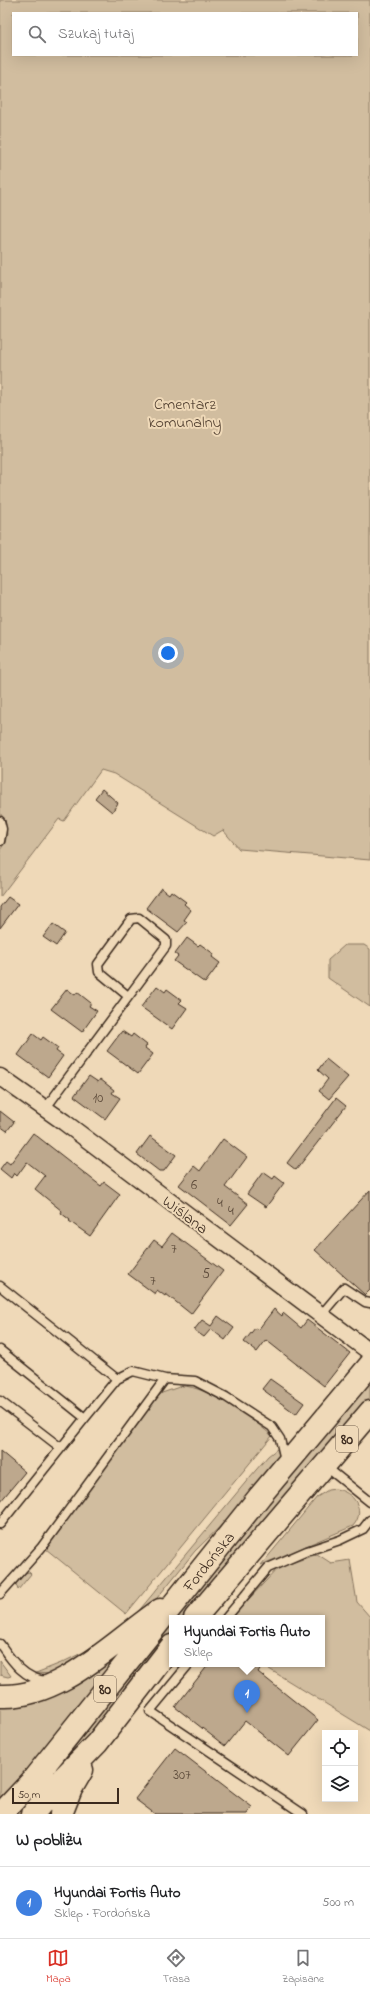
<!DOCTYPE html>
<html lang="pl">
<head>
<meta charset="utf-8">
<style>
	body { margin:0; font-family:"Indie Flower",sans-serif; background:#f2f2f2; color:#202124 }
	.controls { position:absolute; right:12px; bottom:12px; display:grid; overflow:hidden; border-radius:0px; box-shadow:0 4px 16px #0002 }
	.controls button { width:36px; height:36px; display:grid; place-items:center; padding:0; border:0; border-bottom:1px solid #e0e0e0; background:#fff; color:#202124; font:20px sans-serif }
	.scale { position:absolute; left:12px; bottom:10px; width:107px; box-sizing:border-box; padding-left:4px; border:2px solid #3b2a1e; border-top:0; font-size:11px; line-height:14px; white-space:nowrap; color:#3b2a1e; -webkit-text-stroke:3px #efd9b8; paint-order:stroke }
	.you { position:absolute; left:168px; top:653px; width:14px; height:14px; margin:-10px; border:3px solid #fff; border-radius:50%; background:#1a73e8; box-shadow:0 0 0 6px #1a73e833 }
	.badge { display:grid; place-items:center; width:26px; height:26px; border-radius:50%; background:#d93025; color:#fff; font-size:13px; font-weight:700 }
	.pin { position:absolute; translate:-50% -33px; filter:drop-shadow(0 1px 2px #0008) }
	.pin::after { content:''; position:absolute; top:21px; width:14px; height:12px; background:inherit; clip-path:polygon(0 0,100% 0,50% 100%) }
	.popup { position:absolute; left:169px; top:1615px; width:156px; height:52px; box-sizing:border-box; display:grid; place-content:center; border-radius:0px; background:#fff; filter:drop-shadow(0 1px 3px #0005); font-size:13px; white-space:nowrap; color:#757577 }
	.popup b { font-size:15px; color:#202124 }
	.popup::after { content:''; position:absolute; left:50%; top:100%; margin-left:-8px; border:8px solid transparent; border-top-color:#fff }
	.list { margin:0; padding:0; list-style:none }
	h2 { display:flex; justify-content:space-between; align-items:center; height:52px; margin:0; padding:0 16px; font-size:17px }
	h2 small { font-size:13px; font-weight:400; color:#757577 }
	.list li { display:grid; grid-template-columns:26px 1fr auto; gap:12px; align-items:center; box-sizing:border-box; height:72px; padding:0 16px; border-top:1px solid #e0e0e0 }
	.list b { display:block; font-size:15px; white-space:nowrap }
	.list p { margin:0; font-size:13px; white-space:nowrap; color:#757577 }
	.list em { font-size:13px; font-style:normal; color:#757577 }
	.icon { flex:none; width:22px; height:22px; fill:none; stroke:currentColor; stroke-width:2; stroke-linecap:round; stroke-linejoin:round }
	.map { position:relative; flex:none; width:370px; height:1814px; overflow:hidden }
	.search { position:absolute; background:#fff; box-shadow:0 4px 16px #0002; left:12px; right:12px; top:12px; height:44px; display:flex; align-items:center; gap:10px; box-sizing:border-box; padding:0 14px; border-radius:0px; color:#757577; font-size:15px }
	.sheet { height:124px; background:#fff }
	nav { display:flex; justify-content:space-around; align-items:center; box-sizing:border-box; height:56px; border-top:1px solid #e0e0e0; background:#fff; font-size:11px; color:#757577 }
	nav a { display:grid; justify-items:center; gap:2px }
	nav .on { color:#d93025 }
	.map>svg:first-child { display:block }
	.green { fill:#d1bd9f; stroke:#86745e; fill-rule:evenodd }
	.building { fill:#bda88d; stroke:#3b2a1e }
	.lines { fill:none; stroke-linecap:round; stroke-linejoin:round }
	.lane-casing { stroke:#3b2a1e; stroke-width:11 }
	.street-casing { stroke:#3b2a1e; stroke-width:19 }
	.primary-casing { stroke:#3b2a1e; stroke-width:25 }
	.lane { stroke:#efd9b8; stroke-width:8 }
	.street { stroke:#efd9b8; stroke-width:16 }
	.primary { stroke:#efd9b8; stroke-width:22 }
	.labels { text-anchor:middle; stroke-width:4; stroke-linejoin:round; paint-order:stroke }
	.number-label { font-size:14px; fill:#5c4a3a }
	.shield { fill:#efd9b8; stroke:#715e4c; stroke-width:1 }
	.shield-label { font-size:15px; font-weight:bold; fill:#3b2a1e }
	.park-label { font-size:16px; fill:#524031; stroke:#efd9b8 }
	.street-label { font-size:16px; fill:#3b2a1e; stroke:#efd9b8 }
</style>
</head>
<body>
<div class="map">
<svg width="370" height="1814" viewBox="0 0 370 1814">
	<rect width="100%" height="100%" fill="#efd9b8"/>
	<filter id="ink" filterUnits="userSpaceOnUse"><feTurbulence type="fractalNoise" baseFrequency=".025" numOctaves="2"/><feDisplacementMap in="SourceGraphic" scale="8" xChannelSelector="R" yChannelSelector="G"/><feConvolveMatrix kernelMatrix="1 2 1 2 8 2 1 2 1" color-interpolation-filters="sRGB"/></filter>
	<g filter="url(#ink)">
		<path class="green" d="M0 0H370V860L239 849 223 830 213 836 114 774 101 770 64 821 59 819 0 897V850L5 843 7 834 5 820 0 813ZM13 13H357V55H13Z
			M345 945H364L370 949V1007L328 978V960Z
			M370 1378V1401L185 1618H172Z
			M182 1386C207 1386 254 1419 272 1436L126 1614 46 1549 148 1407 162 1393Z
			M277 1449 279 1454 277 1460 233 1514 195 1551 157 1598 126 1628 64 1667 50 1674 36 1673 61 1663 96 1646 127 1625 250 1477 268 1456Z
			M335 1489C353 1491 367 1510 353 1526L261 1565 317 1497 328 1490Z
			M317 1554 331 1563 350 1560 357 1602 370 1617V1731L261 1664H322V1618H231L278 1568Z
			M29 1572 31 1574 18 1590 16 1584 25 1573Z
			M172 1618V1634L23 1814H14Z
			M146 1626 24 1776 0 1800V1701Z
			M0 1661 11 1676 8 1677 0 1675Z"/>
		<path class="building" d="M102 789 118 803 112 812 95 798Z
			M161 888 169 894 171 891 186 902 184 904 191 910 184 920 187 922 178 932 146 908Z
			M8 897 18 904 0 928V907Z
			M53 924 65 933 56 946 43 937Z
			M187 938 198 946 200 944 214 954 212 957 220 963 205 983 174 961 178 956 175 954Z
			M157 986 165 992 167 989 182 1000 179 1003 187 1008 172 1029 141 1007Z
			M67 989 75 995 77 992 91 1003 89 1006 97 1011 82 1032 51 1009Z
			M122 1031 131 1037 133 1034 147 1045 145 1048 153 1054 138 1074 107 1051Z
			M33 1034 41 1040 43 1037 58 1048 56 1051 63 1056 48 1077 18 1055Z
			M326 1059 348 1077 329 1099 319 1091 328 1079 318 1070Z
			M89 1076 98 1082 100 1079 114 1090 112 1093 120 1098 105 1119 74 1096Z
			M336 1098 346 1106 296 1170 287 1163Z
			M0 1111 14 1122 7 1131 0 1126Z
			M33 1133 101 1186 104 1182 120 1194 90 1236 69 1221 70 1220 61 1213 62 1211 35 1189 45 1176 27 1162 17 1176 14 1173 11 1178 0 1169 6 1161 10 1164Z
			M150 1136 176 1155 164 1171H159L137 1154Z
			M223 1139 247 1157 225 1187 248 1204 231 1225 179 1185 194 1166 200 1171Z
			M263 1172 273 1179 275 1176 284 1183 266 1207 247 1194Z
			M370 1190V1290L365 1295 315 1250Z
			M172 1233 223 1271 191 1314 166 1294 165 1296 157 1290 155 1294 128 1274 154 1240 162 1246Z
			M274 1309 282 1316 283 1313 301 1328 307 1320 350 1353 324 1386 266 1340 257 1352 244 1342 255 1328 258 1330Z
			M218 1316 234 1328 225 1340 211 1329 204 1337 194 1330 202 1320 211 1326Z
			M270 1379 304 1403 296 1414 262 1389Z
			M0 1451 25 1472 0 1502Z
			M209 1664H263L258 1672 318 1720 289 1756 245 1721 225 1746 175 1707Z
			M175 1748 252 1807 247 1814H155L135 1799Z"/>
		<g class="lines">
			<defs>
				<path id="lane" d="M0 821 2 829 0 841
					M45 1109 166 946V940L139 918 131 919 98 964 99 972 128 996
					M0 1286 117 1379
					M321 1315 344 1288 365 1302 370 1303
					M0 1350 85 1418 117 1379 133 1371 165 1379
					M0 1401 61 1448
					M325 1466 370 1502
					M0 1524 85 1418
					M0 1594 41 1548 165 1379 195 1381 226 1397 272 1427 280 1439 285 1460
					M226 1618 268 1568 307 1551 340 1540 363 1529 370 1520
					M0 1644C12 1661 24 1679 46 1681
					M189 1664 150 1711 303 1814"/>
				<path id="street" d="M0 1077 64 1122 370 1352"/>
				<path id="primary" d="M195 1618 370 1412
					M0 1696C60 1699 113 1642 160 1610
					M1 1814 31 1782 260 1496 370 1365
					M33 1814 60 1781 97 1743 172 1646
					M61 1814 71 1789 82 1770"/>
			</defs>
			<use href="#lane" class="lane-casing"/>
			<use href="#street" class="street-casing"/>
			<use href="#primary" class="primary-casing"/>
			<use href="#lane" class="lane"/>
			<use href="#street" class="street"/>
			<use href="#primary" class="primary"/>
		</g>
	</g>
	<g class="labels">
		<g class="number-label">
			<text x="98" y="1102">10</text>
			<text x="194" y="1189">6</text>
			<text x="220" y="1207">4</text>
			<text x="231" y="1215">4</text>
			<text x="174" y="1253">7</text>
			<text x="206" y="1278">5</text>
			<text x="153" y="1285">7</text>
			<text x="182" y="1779">307</text>
		</g>
		<g class="shield">
			<rect x="336" y="1426" width="22" height="26" rx="3"/>
			<rect x="94" y="1676" width="22" height="26" rx="3"/>
		</g>
		<g class="shield-label">
			<text x="347" y="1444">80</text>
			<text x="105" y="1694">80</text>
		</g>
		<g class="park-label">
			<text x="185" y="409">Cmentarz<tspan x="185" dy="18">komunalny</tspan></text>
		</g>
		<g class="street-label">
			<text transform="translate(186 1214) rotate(37)" y="6">Wiślana</text>
			<text transform="translate(208 1561) rotate(-51)" y="6">Fordońska</text>
		</g>
	</g>
</svg>
<div class="controls">
<button><svg class="icon" aria-label="locate" viewBox="0 0 24 24"><circle cx="12" cy="12" r="6"/><path d="M12 2v4M12 18v4M2 12h4M18 12h4"/></svg></button>
<button><svg class="icon" aria-label="layers" viewBox="0 0 24 24"><path d="M12 4l9 5-9 5-9-5zM3 14l9 5 9-5"/></svg></button>
</div>
<div class="scale">50 m</div>
<div class="you"></div>
<div class="pin badge" style="left:247px;top:1713px;background:#3f7fe0">1</div>
<div class="popup"><b>Hyundai Fortis Auto</b>Sklep</div>
<div class="search"><svg class="icon" aria-label="search" viewBox="0 0 24 24"><circle cx="10" cy="10" r="6"/><path d="M15 15l6 6"/></svg>Szukaj tutaj</div>
</div>
<section class="sheet">
<h2>W pobliżu<small></small></h2>
<ul class="list">
<li><span class="badge" style="background:#3f7fe0">1</span><div><b>Hyundai Fortis Auto</b><p>Sklep · Fordońska</p></div><em>500 m</em></li>
</ul>
</section>
<nav>
<a class="on"><svg class="icon" aria-label="map" viewBox="0 0 24 24"><path d="M3 6l6-2 6 2 6-2v14l-6 2-6-2-6 2zM9 4v14M15 6v14"/></svg>Mapa</a>
<a><svg class="icon" aria-label="directions" viewBox="0 0 24 24"><path d="M12 3l9 9-9 9-9-9zM9 14v-3h6M13 9l2 2-2 2"/></svg>Trasa</a>
<a><svg class="icon" aria-label="saved" viewBox="0 0 24 24"><path d="M7 4h10v16l-5-4-5 4z"/></svg>Zapisane</a>
</nav>
</body>
</html>
